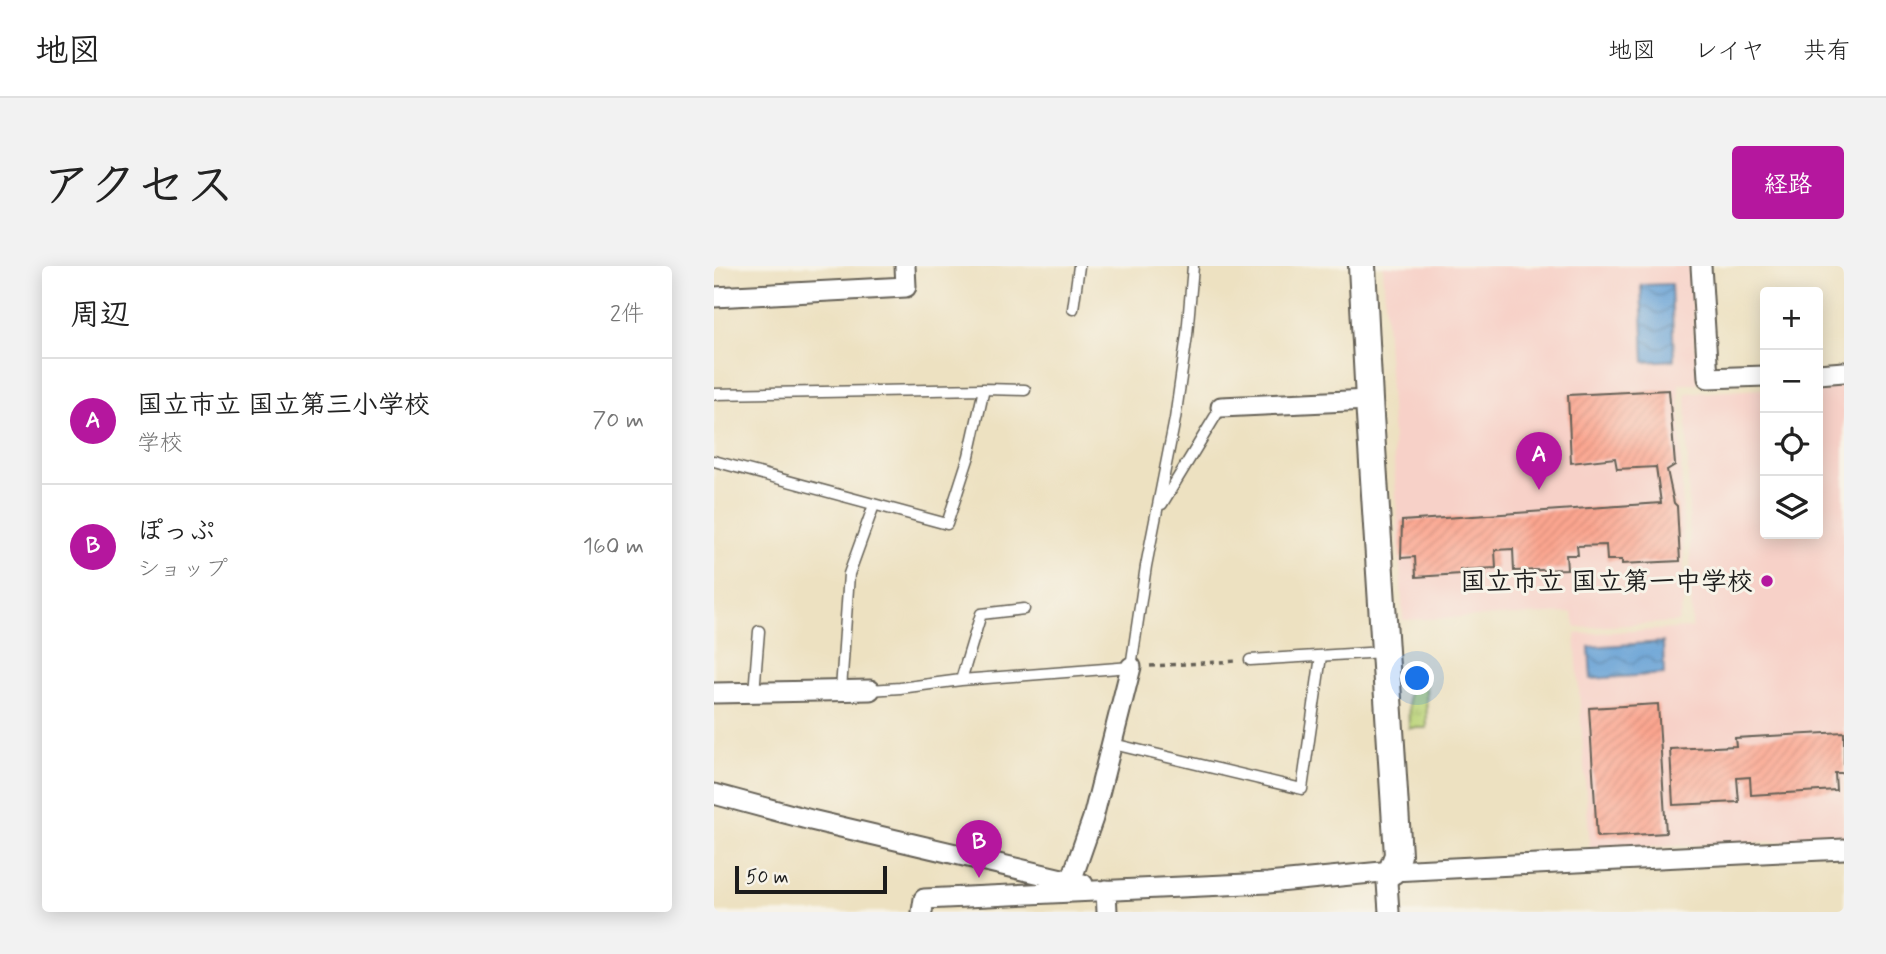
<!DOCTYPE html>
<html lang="ja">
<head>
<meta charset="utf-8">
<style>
	body { margin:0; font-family:Mynerve,"Klee One",sans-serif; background:#f2f2f2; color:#222 }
	.controls { position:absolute; right:21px; top:21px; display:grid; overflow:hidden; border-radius:7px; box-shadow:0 4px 18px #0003 }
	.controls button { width:63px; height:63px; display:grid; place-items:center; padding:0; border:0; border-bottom:2px solid #e0e0e0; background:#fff; color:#222; font:35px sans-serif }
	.scale { position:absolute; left:21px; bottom:18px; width:152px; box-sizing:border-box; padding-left:7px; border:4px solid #1c1c1c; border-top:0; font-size:19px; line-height:24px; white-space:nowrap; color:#1c1c1c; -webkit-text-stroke:5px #f7f3e8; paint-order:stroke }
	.you { position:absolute; left:704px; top:413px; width:24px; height:24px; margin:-18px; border:5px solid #fff; border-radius:50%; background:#1a73e8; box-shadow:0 0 0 10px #1a73e833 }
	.badge { display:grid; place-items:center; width:46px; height:46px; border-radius:50%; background:#b5179e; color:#fff; font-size:23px; font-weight:700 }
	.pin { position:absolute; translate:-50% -58px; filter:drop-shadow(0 2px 4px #0008) }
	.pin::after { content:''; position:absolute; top:37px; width:24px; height:21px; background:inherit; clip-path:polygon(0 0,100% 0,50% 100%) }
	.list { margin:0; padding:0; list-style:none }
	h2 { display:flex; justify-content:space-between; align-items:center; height:91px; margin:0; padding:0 28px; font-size:30px }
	h2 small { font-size:23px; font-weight:400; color:#767676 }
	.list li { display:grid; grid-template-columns:46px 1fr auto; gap:21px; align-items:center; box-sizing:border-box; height:126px; padding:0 28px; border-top:2px solid #e0e0e0 }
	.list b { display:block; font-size:26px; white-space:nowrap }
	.list p { margin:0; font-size:23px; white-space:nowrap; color:#767676 }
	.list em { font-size:23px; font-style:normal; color:#767676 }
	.icon { flex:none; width:38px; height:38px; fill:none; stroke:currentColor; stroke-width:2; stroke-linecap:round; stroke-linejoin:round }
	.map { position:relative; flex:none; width:1130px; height:646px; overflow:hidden; border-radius:7px }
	header { display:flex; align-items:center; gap:42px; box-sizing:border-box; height:98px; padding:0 35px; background:#fff; border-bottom:2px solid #e0e0e0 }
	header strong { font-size:33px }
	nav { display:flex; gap:38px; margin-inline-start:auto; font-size:24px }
	.intro { display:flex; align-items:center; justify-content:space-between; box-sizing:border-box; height:168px; padding:0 42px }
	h1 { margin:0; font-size:49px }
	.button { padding:18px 32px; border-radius:7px; background:#b5179e; color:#fff; font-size:24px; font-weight:700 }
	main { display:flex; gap:42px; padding:0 42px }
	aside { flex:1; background:#fff; border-radius:7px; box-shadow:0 4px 18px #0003 }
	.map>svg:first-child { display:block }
	.built { fill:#f7d1c8 }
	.park { fill:url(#park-tufts); stroke:#6c784a; stroke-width:2 }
	.water { fill:url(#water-waves); stroke:#415e79; stroke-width:2 }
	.building { fill:url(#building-hatch) }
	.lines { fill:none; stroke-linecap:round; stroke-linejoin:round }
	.lane-casing { stroke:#656156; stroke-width:13 }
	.street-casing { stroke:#656156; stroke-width:23 }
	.secondary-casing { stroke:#656156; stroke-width:30 }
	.path { stroke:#656156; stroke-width:3.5; stroke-dasharray:5 5; stroke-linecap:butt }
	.lane { stroke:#fff; stroke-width:10 }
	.street { stroke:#fff; stroke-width:19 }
	.secondary { stroke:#fff; stroke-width:26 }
	.poi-dot { fill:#b5179e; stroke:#f7f3e8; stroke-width:2.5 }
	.labels { text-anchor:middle; stroke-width:6; stroke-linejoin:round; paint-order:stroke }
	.poi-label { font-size:26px; font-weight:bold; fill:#1c1c1c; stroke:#f7f3e8; text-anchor:end }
</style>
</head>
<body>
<header>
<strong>地図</strong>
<nav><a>地図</a><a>レイヤ</a><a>共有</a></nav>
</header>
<div class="intro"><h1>アクセス</h1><a class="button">経路</a></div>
<main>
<aside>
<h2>周辺<small>2件</small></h2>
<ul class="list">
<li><span class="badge">A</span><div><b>国立市立 国立第三小学校</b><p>学校</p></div><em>70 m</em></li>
<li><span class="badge">B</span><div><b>ぽっぷ</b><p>ショップ</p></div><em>160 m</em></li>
</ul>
</aside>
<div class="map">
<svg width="1130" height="646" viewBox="0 0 1130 646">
	<defs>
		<pattern id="park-tufts" width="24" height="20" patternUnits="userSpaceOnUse" patternTransform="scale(1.75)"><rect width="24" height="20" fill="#bbd479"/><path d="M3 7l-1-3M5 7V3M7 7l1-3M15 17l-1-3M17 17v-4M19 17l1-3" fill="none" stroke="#a0b568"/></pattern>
		<pattern id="water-waves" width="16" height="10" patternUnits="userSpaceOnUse" patternTransform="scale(1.75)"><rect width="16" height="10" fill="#66a1d6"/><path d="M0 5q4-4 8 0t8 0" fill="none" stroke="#5382ad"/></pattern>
		<pattern id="building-hatch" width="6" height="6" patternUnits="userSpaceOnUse" patternTransform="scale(1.75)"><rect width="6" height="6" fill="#fba58f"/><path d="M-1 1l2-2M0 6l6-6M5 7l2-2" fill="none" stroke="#d78d7b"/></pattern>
	</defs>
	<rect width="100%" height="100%" fill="#f7f3e8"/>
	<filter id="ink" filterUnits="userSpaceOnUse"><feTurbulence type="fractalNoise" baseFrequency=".0143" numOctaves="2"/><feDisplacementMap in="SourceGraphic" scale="14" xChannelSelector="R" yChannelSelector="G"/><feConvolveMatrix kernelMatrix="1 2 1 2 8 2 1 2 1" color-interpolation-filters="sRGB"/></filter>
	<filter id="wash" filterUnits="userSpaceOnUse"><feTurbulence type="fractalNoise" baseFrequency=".00686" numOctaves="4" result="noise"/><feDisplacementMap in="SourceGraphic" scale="28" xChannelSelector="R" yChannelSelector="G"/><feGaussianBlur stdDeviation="1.57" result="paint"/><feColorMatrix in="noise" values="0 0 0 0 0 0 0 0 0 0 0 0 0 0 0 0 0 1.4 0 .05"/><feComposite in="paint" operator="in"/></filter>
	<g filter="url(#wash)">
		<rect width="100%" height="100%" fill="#ede1c1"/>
		<path class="built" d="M669 0H976L984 118H965L971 331 964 356 862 362 858 347 689 354Z
			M1130 119V572L876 584 861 368 978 362 972 127 1051 123V268H1104V121Z"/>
		<path class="park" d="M694 419H712L713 462H695Z"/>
		<path class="water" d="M957 18 960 94 930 96 927 19Z
			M949 376 950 408 877 413 875 381Z"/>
		<g id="blocks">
			<path class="building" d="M955 124 961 199 953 204 960 237 963 240 966 295 908 298V294H893L892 279 863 280 864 289H852L853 303 800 305 799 283 781 284 782 302 746 304V308L702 311 701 291 687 292 688 255 947 237 942 201 903 203 901 192 857 197 854 129Z
				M944 438 952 567 883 571 875 442Z
				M1130 466V507H1121L1122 524 1037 529 1036 511 1023 512 1025 536 959 539 956 483 1022 480 1021 472Z"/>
		</g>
	</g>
	<g filter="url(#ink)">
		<use href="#blocks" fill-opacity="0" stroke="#656156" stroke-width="2"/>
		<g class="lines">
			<defs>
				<path id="lane" d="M359 43 365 0
					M0 128 270 123 311 124
					M0 195 233 258 255 190 270 123
					M448 238 507 141
					M536 394 670 386
					M247 414 267 348 310 343
					M127 424 135 308 160 239
					M156 424 186 422 247 414 417 401 432 300 461 153 473 69 479 0
					M40 427 45 365
					M399 478 588 523 607 390"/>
				<path id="street" d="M987 0 994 112 1051 110
					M0 31 192 21 191 0
					M1104 108 1130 106
					M507 141 655 134
					M0 427 156 424
					M0 528 97 554 369 618
					M357 615 379 552 417 401
					M392 624 393 646
					M208 646 210 633 554 617 678 605 1130 583
					M675 646 673 616 678 605"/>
				<path id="secondary" d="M648 0 655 134 684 589 678 605"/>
			</defs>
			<use href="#lane" class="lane-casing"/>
			<use href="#street" class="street-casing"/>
			<use href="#secondary" class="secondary-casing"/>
			<path class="path" d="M436 400 523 395"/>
			<use href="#lane" class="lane"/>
			<use href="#street" class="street"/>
			<use href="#secondary" class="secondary"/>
		</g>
	</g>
	<circle class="poi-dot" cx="1053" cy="315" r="7"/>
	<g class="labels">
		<g class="poi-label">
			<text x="1039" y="324">国立市立 国立第一中学校</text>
		</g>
	</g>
</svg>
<div class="controls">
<button>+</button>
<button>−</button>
<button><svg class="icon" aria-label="locate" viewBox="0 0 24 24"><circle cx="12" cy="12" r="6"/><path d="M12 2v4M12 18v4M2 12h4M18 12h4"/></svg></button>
<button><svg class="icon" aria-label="layers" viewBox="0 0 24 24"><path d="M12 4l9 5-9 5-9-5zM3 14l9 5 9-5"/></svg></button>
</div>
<div class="scale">50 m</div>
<div class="you"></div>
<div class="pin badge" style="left:825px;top:224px">A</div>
<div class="pin badge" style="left:265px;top:612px">B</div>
</div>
</main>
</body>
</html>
